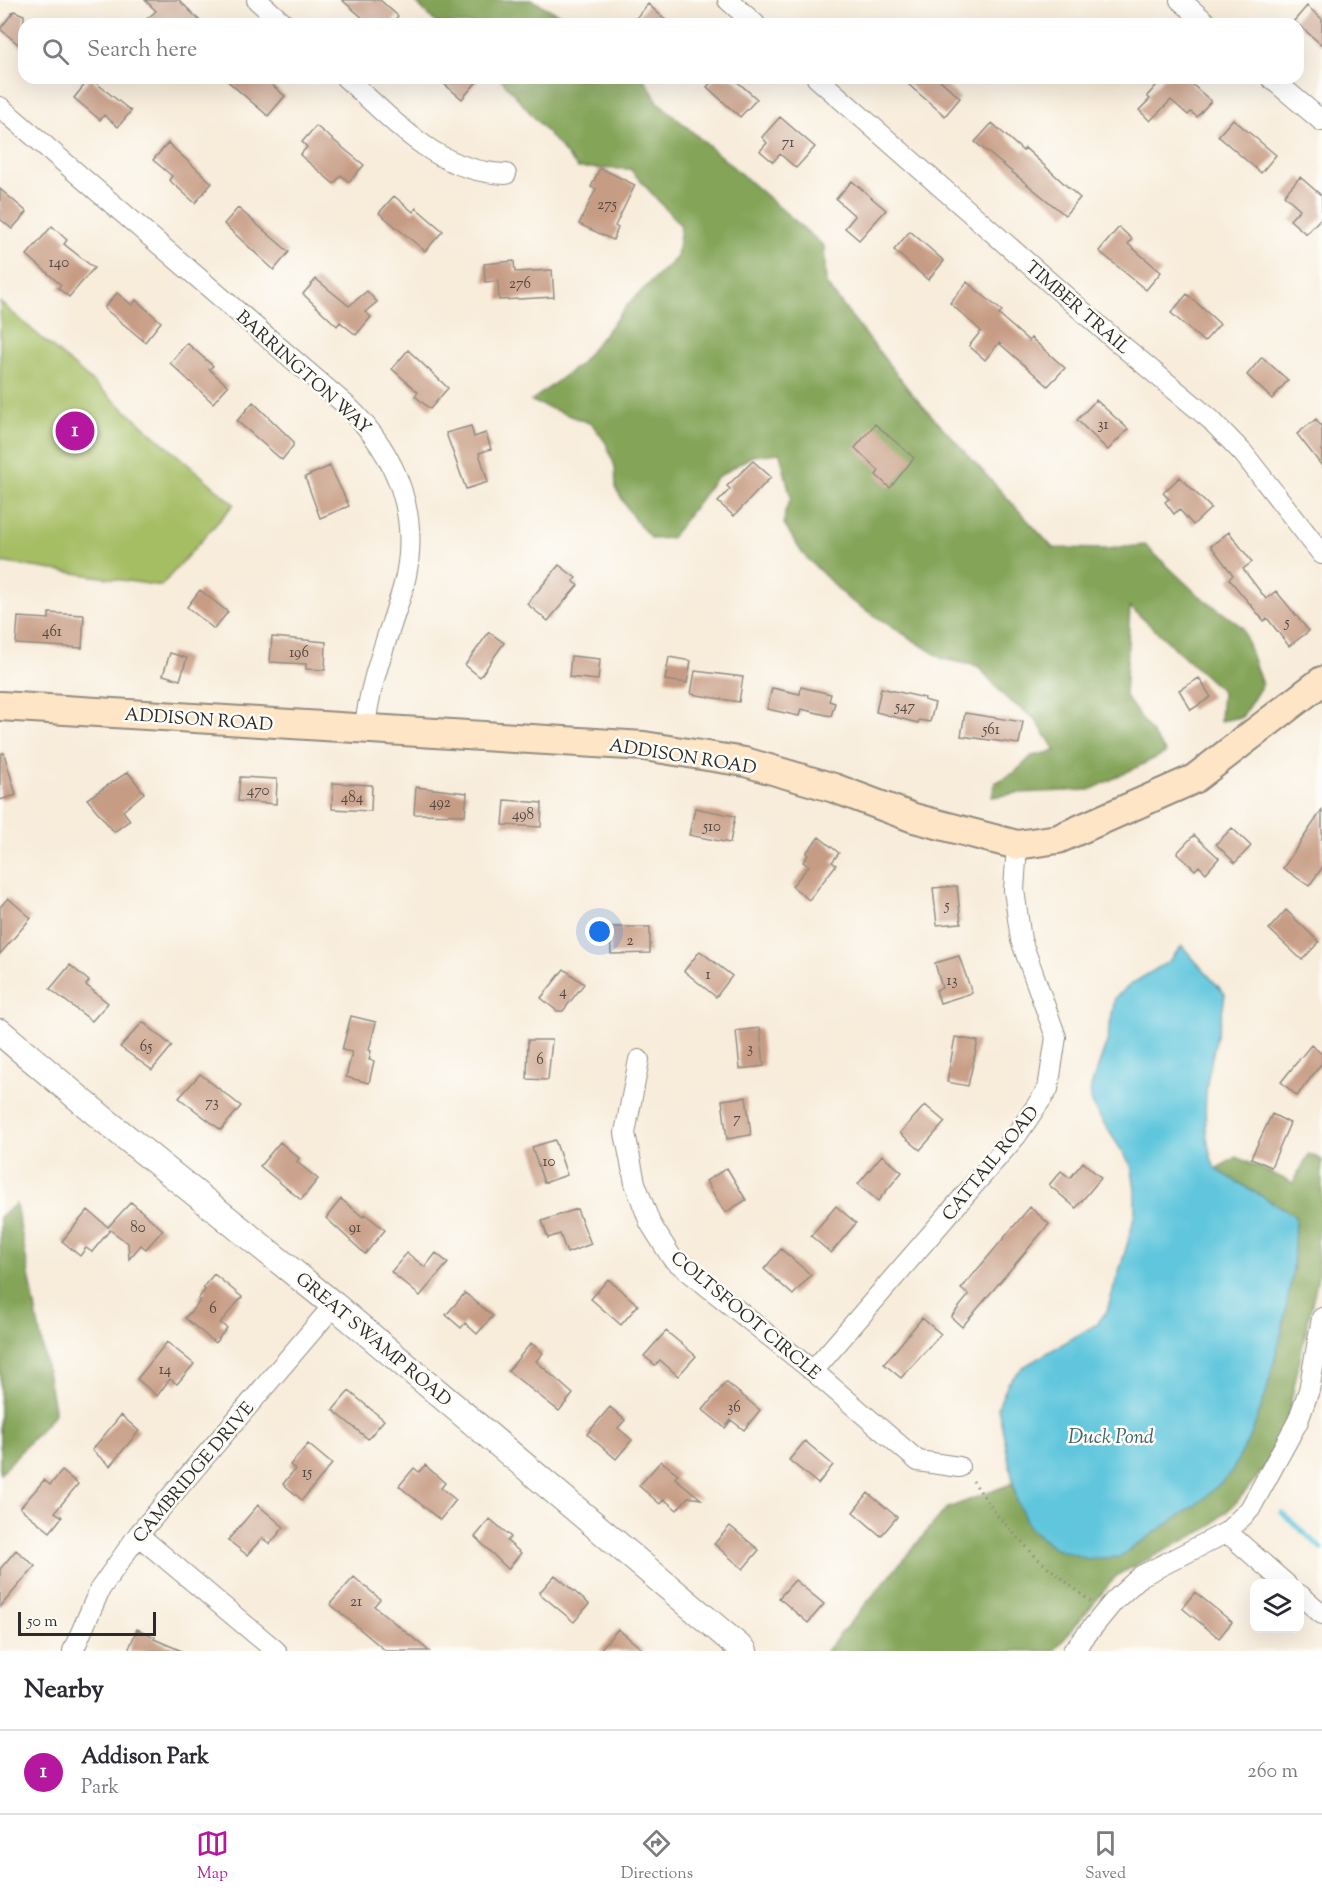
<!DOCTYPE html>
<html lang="en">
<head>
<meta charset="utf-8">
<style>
	body { margin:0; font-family:"Sorts Mill Goudy",serif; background:#f2f2f3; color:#2b2b33 }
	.controls { position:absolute; right:18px; bottom:18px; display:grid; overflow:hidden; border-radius:12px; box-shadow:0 6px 24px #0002 }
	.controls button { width:54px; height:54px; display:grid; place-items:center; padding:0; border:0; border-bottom:2px solid #e1e1e2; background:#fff; color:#2b2b33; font:30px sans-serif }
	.scale { position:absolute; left:18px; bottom:15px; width:138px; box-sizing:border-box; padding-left:6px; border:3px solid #2b2b2b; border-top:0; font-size:16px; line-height:21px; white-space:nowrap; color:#2b2b2b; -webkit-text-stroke:4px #fdfcf7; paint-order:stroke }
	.you { position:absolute; left:600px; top:932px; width:21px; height:21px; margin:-15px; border:4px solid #fff; border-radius:50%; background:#1a73e8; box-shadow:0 0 0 9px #1a73e833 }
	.badge { display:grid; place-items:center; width:39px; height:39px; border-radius:50%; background:#b5179e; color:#fff; font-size:20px; font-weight:700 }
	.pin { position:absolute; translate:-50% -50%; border:3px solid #fff; box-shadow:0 2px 6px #0006 }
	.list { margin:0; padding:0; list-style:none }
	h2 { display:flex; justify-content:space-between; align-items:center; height:78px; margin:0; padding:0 24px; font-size:26px }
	h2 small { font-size:20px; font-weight:400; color:#7c7c81 }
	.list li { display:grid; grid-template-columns:39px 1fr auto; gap:18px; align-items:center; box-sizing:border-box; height:84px; padding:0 24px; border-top:2px solid #e1e1e2 }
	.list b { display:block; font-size:22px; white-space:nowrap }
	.list p { margin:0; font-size:20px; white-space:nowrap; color:#7c7c81 }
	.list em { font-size:20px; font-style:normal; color:#7c7c81 }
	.icon { flex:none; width:33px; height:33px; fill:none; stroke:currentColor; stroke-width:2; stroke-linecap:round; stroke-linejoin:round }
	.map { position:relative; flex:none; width:1322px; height:1651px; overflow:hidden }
	.search { position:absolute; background:#fff; box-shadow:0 6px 24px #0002; left:18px; right:18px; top:18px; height:66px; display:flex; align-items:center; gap:15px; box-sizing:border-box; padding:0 21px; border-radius:18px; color:#7c7c81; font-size:22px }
	.sheet { height:162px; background:#fff }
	nav { display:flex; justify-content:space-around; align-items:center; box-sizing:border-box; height:84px; border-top:2px solid #e1e1e2; background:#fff; font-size:16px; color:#7c7c81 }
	nav a { display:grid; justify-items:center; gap:3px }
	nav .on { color:#b5179e }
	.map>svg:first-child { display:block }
	.green { fill:#a5bd63; stroke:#687447; stroke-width:1.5 }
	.forest { fill:#84a459; stroke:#586842; stroke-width:1.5 }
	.water { fill:#60c6dd; stroke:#467884; stroke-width:1.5 }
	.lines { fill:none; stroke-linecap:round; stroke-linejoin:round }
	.stream { stroke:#60c6dd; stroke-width:5 }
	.building { fill:#c79c84 }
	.minor-casing { stroke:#928c82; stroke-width:22 }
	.tertiary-casing { stroke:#928c82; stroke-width:28 }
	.secondary-casing { stroke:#928c82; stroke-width:32 }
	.path { stroke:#928c82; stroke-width:3; stroke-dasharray:1.5 4.5; stroke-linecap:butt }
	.minor { stroke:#fff; stroke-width:20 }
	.tertiary { stroke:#fff; stroke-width:26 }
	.secondary { stroke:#fde5c5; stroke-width:28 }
	.labels { text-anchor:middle; stroke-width:5; stroke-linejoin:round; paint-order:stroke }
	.number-label { font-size:15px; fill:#524741 }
	.street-label { font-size:18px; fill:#2b2b2b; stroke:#fdfcf7 }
	.water-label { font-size:20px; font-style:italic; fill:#3e6169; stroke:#fdfcf7 }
</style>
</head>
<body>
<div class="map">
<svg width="1322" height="1651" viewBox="0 0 1322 1651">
	<rect width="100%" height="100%" fill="#fdfcf7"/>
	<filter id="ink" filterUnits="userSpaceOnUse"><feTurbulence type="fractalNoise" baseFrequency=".0167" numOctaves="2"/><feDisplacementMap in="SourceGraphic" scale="12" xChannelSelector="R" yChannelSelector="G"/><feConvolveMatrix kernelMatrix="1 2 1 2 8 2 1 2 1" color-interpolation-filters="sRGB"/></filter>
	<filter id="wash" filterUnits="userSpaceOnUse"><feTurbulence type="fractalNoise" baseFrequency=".008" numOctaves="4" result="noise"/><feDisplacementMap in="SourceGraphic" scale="24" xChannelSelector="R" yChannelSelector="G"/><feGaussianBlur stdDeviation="1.35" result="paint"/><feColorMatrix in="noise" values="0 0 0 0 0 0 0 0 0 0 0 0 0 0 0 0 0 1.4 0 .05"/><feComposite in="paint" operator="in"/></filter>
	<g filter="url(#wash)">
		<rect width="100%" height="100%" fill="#f8ecda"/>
		<path class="green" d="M0 302 234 504 161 586 0 562Z"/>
		<path class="forest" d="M414 0H532L577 24H437Z
			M500 78H644L658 102 824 246 826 284 912 394 1053 548 1107 549 1145 545 1196 593 1242 627 1262 685 1242 717 1220 721 1222 691 1130 607 1125 696 1166 753 1090 790 1018 793 992 797 995 783 1014 773 1032 756 1056 751 1035 719 1006 698 978 666 943 659 848 599 802 553 784 524 785 511 791 498 780 453 752 456 716 478 671 538 652 539 634 519 616 489 615 467 606 443 592 424 531 401 580 364 630 302 677 257 681 226 630 169 578 168Z
			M1309 1154 1322 1160V1220L1317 1244 1319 1272 1287 1419 1264 1469 1235 1504 1207 1529 1117 1575 1054 1651H826L946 1509 1013 1483 1017 1501 1266 1394 1293 1269 1295 1216 1215 1169 1237 1157 1293 1183Z
			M16 1204 55 1414 0 1474V1217Z"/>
		<path class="water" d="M1182 946 1225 994C1222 1021 1214 1045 1209 1072 1203 1101 1204 1142 1215 1169L1295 1216 1293 1269 1282 1331 1266 1394 1251 1435 1231 1473 1201 1501 1119 1557 1088 1559 1053 1548 1029 1527 1017 1501 998 1407 1008 1383 1023 1367 1097 1324 1107 1311 1130 1235 1135 1212V1188L1131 1165 1094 1108 1090 1098 1091 1087 1107 1042 1115 998 1131 984 1168 962Z"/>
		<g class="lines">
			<path class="stream" d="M1282 1513 1322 1549"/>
		</g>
		<g id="blocks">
			<path class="building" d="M145 0H179L203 24H141L156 11Z
				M342 0H380L398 16 391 24H370Z
				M648 4 670 24H631Z
				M1307 6 1322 19V45L1294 21Z
				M14 11 24 15V49L0 29Z
				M90 78 131 111 118 127 104 115 100 120 74 98Z
				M224 78H264L285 96 268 116Z
				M437 78H480L462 99Z
				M715 78H733L757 99 740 117 707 87Z
				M901 78H938L960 98 945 116Z
				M1163 78H1185L1211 101 1197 117 1191 112 1188 115 1171 100 1150 121 1139 110 1150 99 1147 96Z
				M780 117 815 147 796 168 780 154 773 162 760 151 767 143 762 137Z
				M1233 119 1276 155 1261 173 1218 136Z
				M992 123 1023 151 1025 148 1080 198 1065 215 975 142Z
				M316 126 364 165 349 182 341 175 334 184 300 155 307 147 302 142Z
				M168 143 212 183 195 203 169 180 172 176 153 160Z
				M600 168 635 185 615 226 618 228 613 240 579 224 596 189 591 187Z
				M1300 177 1322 196V217L1306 234 1290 220 1300 209 1284 195Z
				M852 181 886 210 859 240 845 228 855 216 836 199Z
				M0 189 27 212 12 229 0 219Z
				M394 196 413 212 416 208 443 231 425 251 379 213Z
				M238 208 289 252 274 270 224 224Z
				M52 226 67 240 64 244 94 268 69 297 58 288 61 285 27 255Z
				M1119 227 1132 239 1128 244 1161 272 1146 290 1099 251Z
				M910 231 944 261 928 280 894 250Z
				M514 261 515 272 552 270 554 297 499 300 498 281 485 282 484 264Z
				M316 279 349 306 367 291 377 302 365 312 371 317 356 335 340 322 337 326 303 294Z
				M967 282 1002 311 999 315 1029 341 1031 338 1065 368 1048 386 999 343 985 360 969 346 981 331 950 303Z
				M117 293 132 305 136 300 161 322 145 342 104 308Z
				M1187 294 1220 324 1204 342 1171 313Z
				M187 343 213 366 209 369 228 386 213 403 170 363Z
				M408 350 448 388 430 409 415 396 418 392 392 369Z
				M1262 357 1288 380 1272 399 1247 375Z
				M1096 400 1128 429 1108 450 1077 420Z
				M253 402 293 441V446L282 460 237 421Z
				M1316 419 1322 427V466L1297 434Z
				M875 424 914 458 890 488 876 475 879 471 855 448Z
				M471 426 474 437 486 433 491 449 479 453 488 482 466 489 446 433Z
				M753 461 771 477 734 516 718 502 730 489 727 486Z
				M330 466 349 506 320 518 305 477Z
				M1180 477 1211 508 1193 525 1179 509 1174 514 1165 502 1169 499 1163 493Z
				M1229 532 1252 562 1243 569 1266 599 1276 591 1309 631 1289 646 1267 618 1264 621 1229 579 1233 575 1211 546Z
				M559 565 576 578 573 581 578 585 548 621 527 604Z
				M200 590 228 612 214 629 187 607Z
				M49 613 84 615 82 648 16 644 18 617 49 619Z
				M489 632 504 643 480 677 465 665Z
				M272 637 326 642 325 670 306 669V664L270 662Z
				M170 653 187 658 180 680 163 675Z
				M571 656 600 659 598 680 569 677Z
				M669 657 691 661 687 683 665 680Z
				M695 671 743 677 739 702 691 694Z
				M1199 678 1211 697 1191 710 1179 690Z
				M801 687 831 694 829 701 835 703 831 716 801 709 799 716 767 709 772 688 800 694Z
				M881 688 925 698 924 700 935 703 930 722 919 720 918 723 876 712Z
				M965 713 1023 722 1019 744 961 736Z
				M4 753 16 795 0 800V754Z
				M128 772 144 793 123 811 130 820 114 832 87 799Z
				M240 777 277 779 276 804 238 801Z
				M333 783 372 785 371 811 332 809Z
				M416 787 467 793 465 815 414 814Z
				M505 800 542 803 541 827 503 825Z
				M695 808 735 816 730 843 689 835Z
				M1322 810V868L1309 886 1283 868Z
				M1232 828 1251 846 1235 863 1216 844Z
				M1194 835 1219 858 1206 873 1199 866 1195 870 1177 853Z
				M819 837 839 853 832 862 836 865 809 900 792 886 809 866 803 862 808 855 806 853Z
				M957 886 961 923 937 925 933 888Z
				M8 898 31 918 0 954V907Z
				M1286 910 1319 942 1302 960 1269 929Z
				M610 927H650V953L611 954Z
				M700 951 732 976 716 997 684 971Z
				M959 956 972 993 940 1003 936 990 942 988 935 963Z
				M70 965 89 981 86 985 108 1003 92 1021 50 989Z
				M564 969 584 984 563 1011H557L541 998Z
				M351 1016 376 1022 369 1050 371 1051 369 1060 374 1061 369 1083 346 1077 352 1052 342 1050Z
				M143 1022 172 1046 152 1070 120 1047Z
				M760 1028 764 1066 740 1069 736 1031Z
				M955 1037 978 1041 968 1086 947 1082Z
				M528 1040H552L548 1080 527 1079Z
				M1311 1045 1322 1054V1063L1297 1096 1281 1082Z
				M200 1074 241 1106 221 1130 179 1098Z
				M746 1097 751 1135 727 1139 722 1100Z
				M925 1105 945 1122 920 1150 900 1133Z
				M1272 1114 1290 1123 1271 1167 1251 1158Z
				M555 1140 567 1175 544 1183 532 1147Z
				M280 1142 299 1158 297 1162 318 1179 301 1200 260 1166Z
				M882 1155 902 1172 878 1201 858 1184Z
				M1083 1162 1101 1178 1076 1208 1049 1185 1061 1171 1070 1178Z
				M727 1168 746 1200 725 1213 706 1181Z
				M341 1199 363 1217 365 1214 385 1230 365 1254 326 1218Z
				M131 1202 163 1230 146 1249 141 1245 129 1259 128 1243 110 1230 92 1252 86 1248 80 1256 62 1241 88 1210 108 1227Z
				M836 1206 856 1223 831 1253 811 1236Z
				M1030 1207 1049 1224 962 1327 951 1317 969 1295 961 1289Z
				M577 1209 591 1244 567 1253 560 1234 548 1238 542 1221Z
				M781 1249 811 1275 793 1295 764 1269Z
				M407 1253 425 1267 436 1253 448 1263 420 1296 391 1272Z
				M214 1274 242 1297 220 1323 227 1328 215 1343 185 1318 200 1301 198 1299 205 1290 203 1287Z
				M608 1279 638 1305 621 1325 591 1299Z
				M465 1293 493 1316 477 1334 465 1323 461 1328 446 1315Z
				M922 1318 941 1334 901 1378 884 1364Z
				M666 1331 696 1356 678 1376 660 1360 655 1365 644 1356Z
				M167 1342 194 1364 177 1384 170 1379 157 1396 137 1379Z
				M531 1343 543 1353 536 1361 573 1394 559 1411 508 1371Z
				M726 1382 760 1410 744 1430 731 1420 725 1428 703 1410Z
				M349 1391 384 1420 368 1439 333 1410Z
				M610 1407 625 1420 618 1428 632 1440 616 1459 587 1434Z
				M121 1415 139 1431 110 1466 92 1450Z
				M805 1441 833 1465 818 1484 789 1460Z
				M308 1444 332 1464 302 1500 283 1484 295 1469 290 1465Z
				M661 1461 678 1474 675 1478 701 1499 688 1497 677 1510 664 1499 660 1504 639 1486Z
				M425 1465 445 1483 441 1488 456 1500 440 1520 399 1486 414 1468 419 1472Z
				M62 1471 78 1484 55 1512 62 1517 50 1532 20 1508 44 1480 50 1485Z
				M868 1493 897 1517 881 1536 853 1512Z
				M258 1505 284 1527 270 1544 262 1538 247 1555 228 1540Z
				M490 1519 511 1537 507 1541 521 1553 508 1569 475 1537Z
				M730 1526 759 1550 743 1569 714 1544Z
				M16 1550 35 1566 0 1607V1569Z
				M555 1575 589 1604 574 1622 539 1593Z
				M354 1577 380 1599 374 1606 429 1651H386L330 1604Z
				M795 1580 824 1604 808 1623 779 1598Z
				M1195 1592 1232 1622 1219 1638 1182 1608Z
				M137 1629 155 1637 154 1639 182 1651H128Z
				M618 1629 644 1651H599Z"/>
		</g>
	</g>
	<g filter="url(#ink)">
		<use href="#blocks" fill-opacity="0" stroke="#928c82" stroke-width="1.5"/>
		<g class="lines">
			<defs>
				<path id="minor" d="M257 0 284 24
					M728 0 755 24
					M1180 0 1208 24
					M346 78C395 121 436 172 506 174
					M817 78 1114 339 1210 419 1243 453 1322 554
					M1271 78 1322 121
					M0 107 347 406C398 455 422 518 403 588 389 635 369 681 365 729
					M639 1060 625 1133 635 1183 650 1223 672 1258 813 1371 918 1461 959 1467
					M813 1371 1016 1136 1048 1089 1056 1037 1021 940 1014 890 1017 845
					M1227 1532 1286 1584
					M138 1535 276 1651
					M1300 1595 1322 1614
					M73 1651 100 1589 138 1535 334 1305
					M1073 1651 1114 1601 1141 1576 1227 1532 1250 1509 1298 1421 1309 1390 1322 1318"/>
				<path id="tertiary" d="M0 1032 102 1118 334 1305 744 1651"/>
				<path id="secondary" d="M0 706 644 746 745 762 834 788 914 818 1017 845 1058 839 1194 779 1322 681"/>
			</defs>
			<use href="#minor" class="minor-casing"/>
			<use href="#tertiary" class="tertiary-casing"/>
			<use href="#secondary" class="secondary-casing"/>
			<path class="path" d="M973 1481 997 1515 1037 1558 1091 1602"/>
			<use href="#minor" class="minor"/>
			<use href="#tertiary" class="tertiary"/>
			<use href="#secondary" class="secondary"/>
		</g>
	</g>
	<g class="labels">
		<g class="number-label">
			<text x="788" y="147">71</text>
			<text x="607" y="209">275</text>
			<text x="59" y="267">140</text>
			<text x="520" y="288">276</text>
			<text x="1103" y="429">31</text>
			<text x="1287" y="627">5</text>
			<text x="52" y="636">461</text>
			<text x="299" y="657">196</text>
			<text x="905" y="711">547</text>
			<text x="991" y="734">561</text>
			<text x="258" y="795">470</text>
			<text x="352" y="802">484</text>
			<text x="440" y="807">492</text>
			<text x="523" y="819">498</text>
			<text x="712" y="831">510</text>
			<text x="947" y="910">5</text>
			<text x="630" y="945">2</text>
			<text x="708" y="979">1</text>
			<text x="952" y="985">13</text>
			<text x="563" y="996">4</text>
			<text x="146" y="1051">65</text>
			<text x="750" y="1053">3</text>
			<text x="540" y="1064">6</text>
			<text x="212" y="1107">73</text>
			<text x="737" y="1123">7</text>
			<text x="549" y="1166">10</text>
			<text x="138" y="1232">80</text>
			<text x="355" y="1232">91</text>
			<text x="213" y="1313">6</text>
			<text x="165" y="1374">14</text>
			<text x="734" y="1412">36</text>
			<text x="307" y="1477">15</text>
			<text x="356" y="1606">21</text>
		</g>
		<g class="street-label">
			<text transform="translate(1078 307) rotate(41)" y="6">TIMBER TRAIL</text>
			<text transform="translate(304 372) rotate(42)" y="6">BARRINGTON WAY</text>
			<text transform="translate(199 719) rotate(4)" y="6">ADDISON ROAD</text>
			<text transform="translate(683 756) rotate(9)" y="6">ADDISON ROAD</text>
			<text transform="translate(990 1163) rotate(-51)" y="6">CATTAIL ROAD</text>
			<text transform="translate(746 1315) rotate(40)" y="6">COLTSFOOT CIRCLE</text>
			<text transform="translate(374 1339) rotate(40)" y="6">GREAT SWAMP ROAD</text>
			<text transform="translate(193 1472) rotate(-50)" y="6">CAMBRIDGE DRIVE</text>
		</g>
		<g class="water-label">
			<text x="1111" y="1443">Duck Pond</text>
		</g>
	</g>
</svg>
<div class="controls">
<button><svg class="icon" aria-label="layers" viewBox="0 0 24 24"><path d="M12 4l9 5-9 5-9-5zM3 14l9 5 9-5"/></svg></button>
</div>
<div class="scale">50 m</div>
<div class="you"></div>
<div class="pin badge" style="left:75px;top:431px">1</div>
<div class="search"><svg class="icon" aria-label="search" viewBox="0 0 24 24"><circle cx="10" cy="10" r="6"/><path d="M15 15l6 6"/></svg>Search here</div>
</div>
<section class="sheet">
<h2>Nearby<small></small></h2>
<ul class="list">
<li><span class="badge">1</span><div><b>Addison Park</b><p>Park</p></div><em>260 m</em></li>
</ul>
</section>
<nav>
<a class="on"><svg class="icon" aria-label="map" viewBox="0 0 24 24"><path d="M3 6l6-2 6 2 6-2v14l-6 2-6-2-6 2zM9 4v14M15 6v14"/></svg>Map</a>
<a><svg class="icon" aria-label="directions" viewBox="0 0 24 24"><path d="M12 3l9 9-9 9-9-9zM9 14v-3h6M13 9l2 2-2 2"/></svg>Directions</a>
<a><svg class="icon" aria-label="saved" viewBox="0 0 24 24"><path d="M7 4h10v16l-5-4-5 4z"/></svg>Saved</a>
</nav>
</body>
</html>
